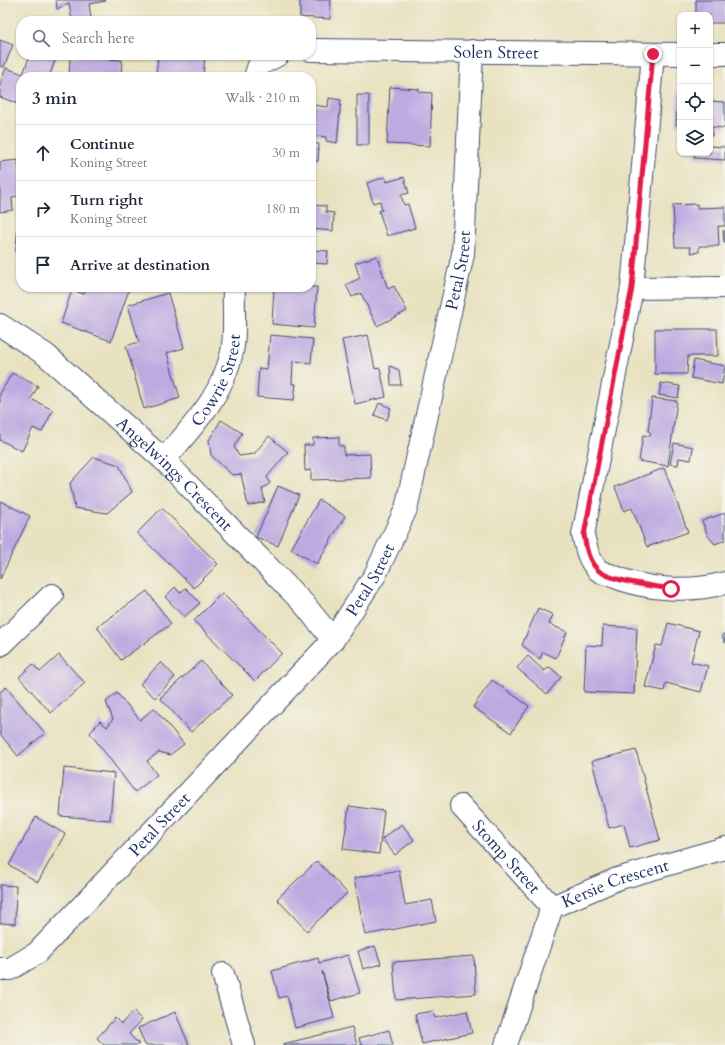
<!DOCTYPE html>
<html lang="en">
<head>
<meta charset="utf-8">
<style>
	body { margin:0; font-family:Cardo,serif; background:#f2f2f3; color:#1f2937 }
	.controls { position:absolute; right:12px; top:12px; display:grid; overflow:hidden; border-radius:8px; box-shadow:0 1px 3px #0004 }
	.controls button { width:36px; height:36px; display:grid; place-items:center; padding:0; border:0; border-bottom:1px solid #e0e1e3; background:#fff; color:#1f2937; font:20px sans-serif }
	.stop { position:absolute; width:12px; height:12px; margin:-9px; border:3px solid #e11d48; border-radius:50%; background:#fff }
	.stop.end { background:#e11d48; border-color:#fff; box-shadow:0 1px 4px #0008 }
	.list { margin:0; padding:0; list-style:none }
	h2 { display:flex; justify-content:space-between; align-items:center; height:52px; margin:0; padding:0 16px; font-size:17px }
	h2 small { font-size:13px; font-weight:400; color:#747a83 }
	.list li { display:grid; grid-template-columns:26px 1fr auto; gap:12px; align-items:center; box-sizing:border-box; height:56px; padding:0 16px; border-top:1px solid #e0e1e3 }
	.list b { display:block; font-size:15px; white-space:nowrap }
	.list p { margin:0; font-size:13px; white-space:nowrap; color:#747a83 }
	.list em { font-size:13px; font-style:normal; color:#747a83 }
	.icon { flex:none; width:22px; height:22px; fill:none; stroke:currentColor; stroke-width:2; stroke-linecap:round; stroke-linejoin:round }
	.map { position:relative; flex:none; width:725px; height:1045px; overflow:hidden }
	.search { position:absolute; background:#fff; box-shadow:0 1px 3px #0004; left:16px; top:16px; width:300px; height:44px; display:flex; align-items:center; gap:10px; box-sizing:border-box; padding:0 14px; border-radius:16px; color:#747a83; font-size:15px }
	.panel { position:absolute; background:#fff; box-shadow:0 1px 3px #0004; left:16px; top:72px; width:300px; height:220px; border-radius:16px }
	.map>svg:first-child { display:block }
	.building { fill:#beaae1 }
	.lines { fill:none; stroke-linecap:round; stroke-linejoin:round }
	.minor-casing { stroke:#3a4a6d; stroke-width:24 }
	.minor { stroke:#fff; stroke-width:22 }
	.route { stroke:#e11d48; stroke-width:5 }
	.labels { text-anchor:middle; stroke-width:3; stroke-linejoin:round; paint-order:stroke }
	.street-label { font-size:17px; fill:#1b2f5e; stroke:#f7f3e8 }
</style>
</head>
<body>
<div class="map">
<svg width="725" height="1045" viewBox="0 0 725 1045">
	<rect width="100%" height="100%" fill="#f7f3e8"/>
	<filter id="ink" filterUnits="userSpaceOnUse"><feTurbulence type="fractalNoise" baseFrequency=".025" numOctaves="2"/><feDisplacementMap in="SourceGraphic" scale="8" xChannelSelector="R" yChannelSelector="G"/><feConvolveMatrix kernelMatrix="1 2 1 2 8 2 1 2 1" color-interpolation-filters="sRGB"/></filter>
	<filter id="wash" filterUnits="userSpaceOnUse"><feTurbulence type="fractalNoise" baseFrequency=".012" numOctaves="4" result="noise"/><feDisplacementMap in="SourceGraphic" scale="16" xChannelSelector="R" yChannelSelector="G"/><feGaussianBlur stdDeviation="0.9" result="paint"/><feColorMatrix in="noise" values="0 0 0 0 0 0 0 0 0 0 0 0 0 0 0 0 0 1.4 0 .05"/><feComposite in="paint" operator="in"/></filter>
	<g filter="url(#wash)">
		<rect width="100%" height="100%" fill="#e8e2c1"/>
		<g id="blocks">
			<path class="building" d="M56 0H105L106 1 89 4 91 18 72 21 69 3 57 9Z
				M300 0H331L330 19 300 17Z
				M696 0H725V23H710V15H696Z
				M0 40 13 45 4 67 0 66Z
				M30 55H57L49 77H21V105L0 97V84L6 68 23 74Z
				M158 55H205L203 77H156Z
				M70 57 122 60 121 77H69Z
				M390 87 419 89V92L432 93 430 146 387 144Z
				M678 91H680V126L676 125Z
				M357 95H369V145H357Z
				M329 98 341 100 337 143 326 141V137L311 135 312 105 328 107Z
				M710 101 725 102V128L712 127V136H710Z
				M311 143 319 144 318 161H311Z
				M710 146 725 147V160L694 158 695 153H710Z
				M18 160 21 194 12 198 13 210 0 212V162Z
				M385 177 387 182 404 177 409 193 401 195 404 205 408 204 415 228 387 236 379 211 382 210 380 201 373 203 367 183Z
				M697 204V208L725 207V226H718L719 246H699V252L691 253 690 247H675L673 205Z
				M311 205 326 206V212L334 213 333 231 311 229Z
				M19 207H21V254L16 253Z
				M723 231H725V242H724Z
				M311 250 328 251 327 264 311 263Z
				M377 256 388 289 394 286 407 311 377 326 361 293 352 297 346 285 360 278 355 263Z
				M87 287H130L111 341 61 323 72 290 84 294Z
				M274 287H317L314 328 272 324Z
				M168 293 184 348 167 353 180 398 144 409 126 346 139 342 128 305Z
				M655 329H717L718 356H688L687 374H655Z
				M270 335 313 339 311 363 293 361 292 384H296L294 400 257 397 259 368 267 369Z
				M368 335 375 369 380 368 386 397 355 404 342 340Z
				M694 360 725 366 722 384 691 378Z
				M390 366 399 370 401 385H391Z
				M12 373 38 386 31 399 53 410 42 432 33 428 22 451 0 440V394Z
				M661 383 680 386 678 398 659 395Z
				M652 398 677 401 668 466 639 461 643 435 650 436 651 433 648 431Z
				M379 403 391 408 387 420 374 415Z
				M221 420 242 433 234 447 239 456 254 454 269 436 288 452 267 477 270 483 262 489 265 502 248 506 241 474 232 475 211 455 209 440Z
				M339 437V446H344V455L370 454 371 478 311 480V470L305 471 304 445H313V438Z
				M674 443 693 447 691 460 679 458 678 465 670 464Z
				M94 457 119 465 132 492 107 513 75 508 70 483Z
				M664 468 688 532 647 547 632 508 624 511 615 487Z
				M278 486 299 495 278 546 256 537Z
				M319 500 345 516 317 564 291 549Z
				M0 501 30 516 0 579Z
				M162 508 218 564 194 588 137 533Z
				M725 513V540L715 544 708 536 702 521Z
				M175 587 180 593 186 588 200 603 184 617 165 597Z
				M147 591 171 624 121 660 97 627Z
				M222 593 282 653 255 681 194 621Z
				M538 608 553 615 549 624 567 632 556 658 543 652 540 659 522 645Z
				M668 623 699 631 691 662 708 666 701 692 666 683 664 691 645 687 656 645 662 646Z
				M603 626 637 628 634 694 584 692 586 645 602 646Z
				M725 634V643L722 635Z
				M59 655 85 683 51 713 19 677 33 664 40 672Z
				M528 656 544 671 550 667 561 677 547 694 517 668Z
				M201 661 232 695 191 732 160 698Z
				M161 662 175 677 155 698 140 684Z
				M492 680 529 706 511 733 473 707Z
				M6 687 45 733 18 756 0 734V692Z
				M117 693 140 720 154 708 184 744 170 755 159 752 147 761 157 775 135 792 90 733 100 721 107 727 113 719 106 702Z
				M636 750 660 840 630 848 624 824 609 828 592 761Z
				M64 768 114 773 110 820 60 816Z
				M349 806 384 811 379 854 343 849Z
				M36 817 65 834 38 882 9 865Z
				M402 824 414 840 395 855 382 839Z
				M317 861 347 893 307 931 277 899Z
				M399 870 405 905 432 900 436 921 365 935 354 878Z
				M0 885 16 886 15 924 0 923Z
				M375 946 381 964 363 969 358 951Z
				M348 955 360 993 331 1001 322 971 334 1018 295 1028 287 996 279 998 272 971 318 958 319 963Z
				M474 956 476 994 396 1000 393 962Z
				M133 1011 142 1020 129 1034 139 1044 138 1045H104L97 1038 115 1018 121 1024Z
				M433 1011 435 1018 467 1011 472 1033 422 1044 415 1014Z
				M175 1012 189 1045H145L138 1028Z
				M352 1027 357 1045H283V1044Z
				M389 1030 393 1045H361L359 1038Z"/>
		</g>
	</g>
	<g filter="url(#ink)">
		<use href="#blocks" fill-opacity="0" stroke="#3a4a6d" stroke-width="1"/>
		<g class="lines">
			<defs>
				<g id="minor">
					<path id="s1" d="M311 50 680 54"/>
					<path d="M653 54 632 288 583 535C586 547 588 559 597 569 600 572 606 574 610 575 644 590 689 593 725 583"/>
					<path d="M710 54H725"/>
					<path d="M255 77 259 65 278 55"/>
					<path d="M632 288 725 287"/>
					<path id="s2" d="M0 325 46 355 164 460 304 604 333 640"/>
					<path id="s3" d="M164 460C193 425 222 397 232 352 236 334 233 306 234 287"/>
					<path d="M0 645 52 595"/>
					<path id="s4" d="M461 806 552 907"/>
					<path id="s5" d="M0 969H10L37 953 79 909 333 640 375 575 406 509 463 254 472 51"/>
					<path d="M223 974 244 1045"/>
					<path id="s6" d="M506 1045 552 907 617 879 725 848"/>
				</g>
			</defs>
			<use href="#minor" class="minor-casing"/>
			<use href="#minor" class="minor"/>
		</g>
	</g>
	<g class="lines" filter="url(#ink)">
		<path class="route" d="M653 54 632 288 584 535C586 547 588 560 597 569 607 581 654 586 671 589"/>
	</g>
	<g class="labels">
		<g class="street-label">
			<text dy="6" stroke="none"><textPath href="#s1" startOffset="185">Solen Street</textPath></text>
			<text dy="6" stroke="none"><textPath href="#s5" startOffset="867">Petal Street</textPath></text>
			<text dy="6" stroke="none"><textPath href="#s3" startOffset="97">Cowrie Street</textPath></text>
			<text dy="6" stroke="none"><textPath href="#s2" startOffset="230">Angelwings Crescent</textPath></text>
			<text dy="6" stroke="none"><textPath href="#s5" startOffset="543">Petal Street</textPath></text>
			<text dy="6" stroke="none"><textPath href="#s5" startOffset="219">Petal Street</textPath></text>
			<text dy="6" stroke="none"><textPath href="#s4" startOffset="68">Stomp Street</textPath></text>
			<text dy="6" stroke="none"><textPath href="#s6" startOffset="213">Kersie Crescent</textPath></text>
		</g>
	</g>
</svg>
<div class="controls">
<button>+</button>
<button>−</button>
<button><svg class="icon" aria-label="locate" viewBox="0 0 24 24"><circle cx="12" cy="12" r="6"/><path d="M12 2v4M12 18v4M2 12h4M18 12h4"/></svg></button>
<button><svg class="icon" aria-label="layers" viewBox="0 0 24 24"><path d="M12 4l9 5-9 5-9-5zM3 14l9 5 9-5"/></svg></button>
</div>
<div class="stop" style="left:671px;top:589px"></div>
<div class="stop end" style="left:653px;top:54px"></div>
<div class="search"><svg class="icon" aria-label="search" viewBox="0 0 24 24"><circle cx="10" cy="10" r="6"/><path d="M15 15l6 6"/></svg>Search here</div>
<section class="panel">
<h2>3 min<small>Walk · 210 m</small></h2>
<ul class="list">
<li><svg class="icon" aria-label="ahead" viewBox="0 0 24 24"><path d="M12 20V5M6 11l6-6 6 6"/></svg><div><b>Continue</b><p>Koning Street</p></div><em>30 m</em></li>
<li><svg class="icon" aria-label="right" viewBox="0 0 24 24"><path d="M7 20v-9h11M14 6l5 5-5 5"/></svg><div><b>Turn right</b><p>Koning Street</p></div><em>180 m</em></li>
<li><svg class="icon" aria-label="arrive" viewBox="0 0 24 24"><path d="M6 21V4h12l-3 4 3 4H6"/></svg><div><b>Arrive at destination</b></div></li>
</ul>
</section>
</div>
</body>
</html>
